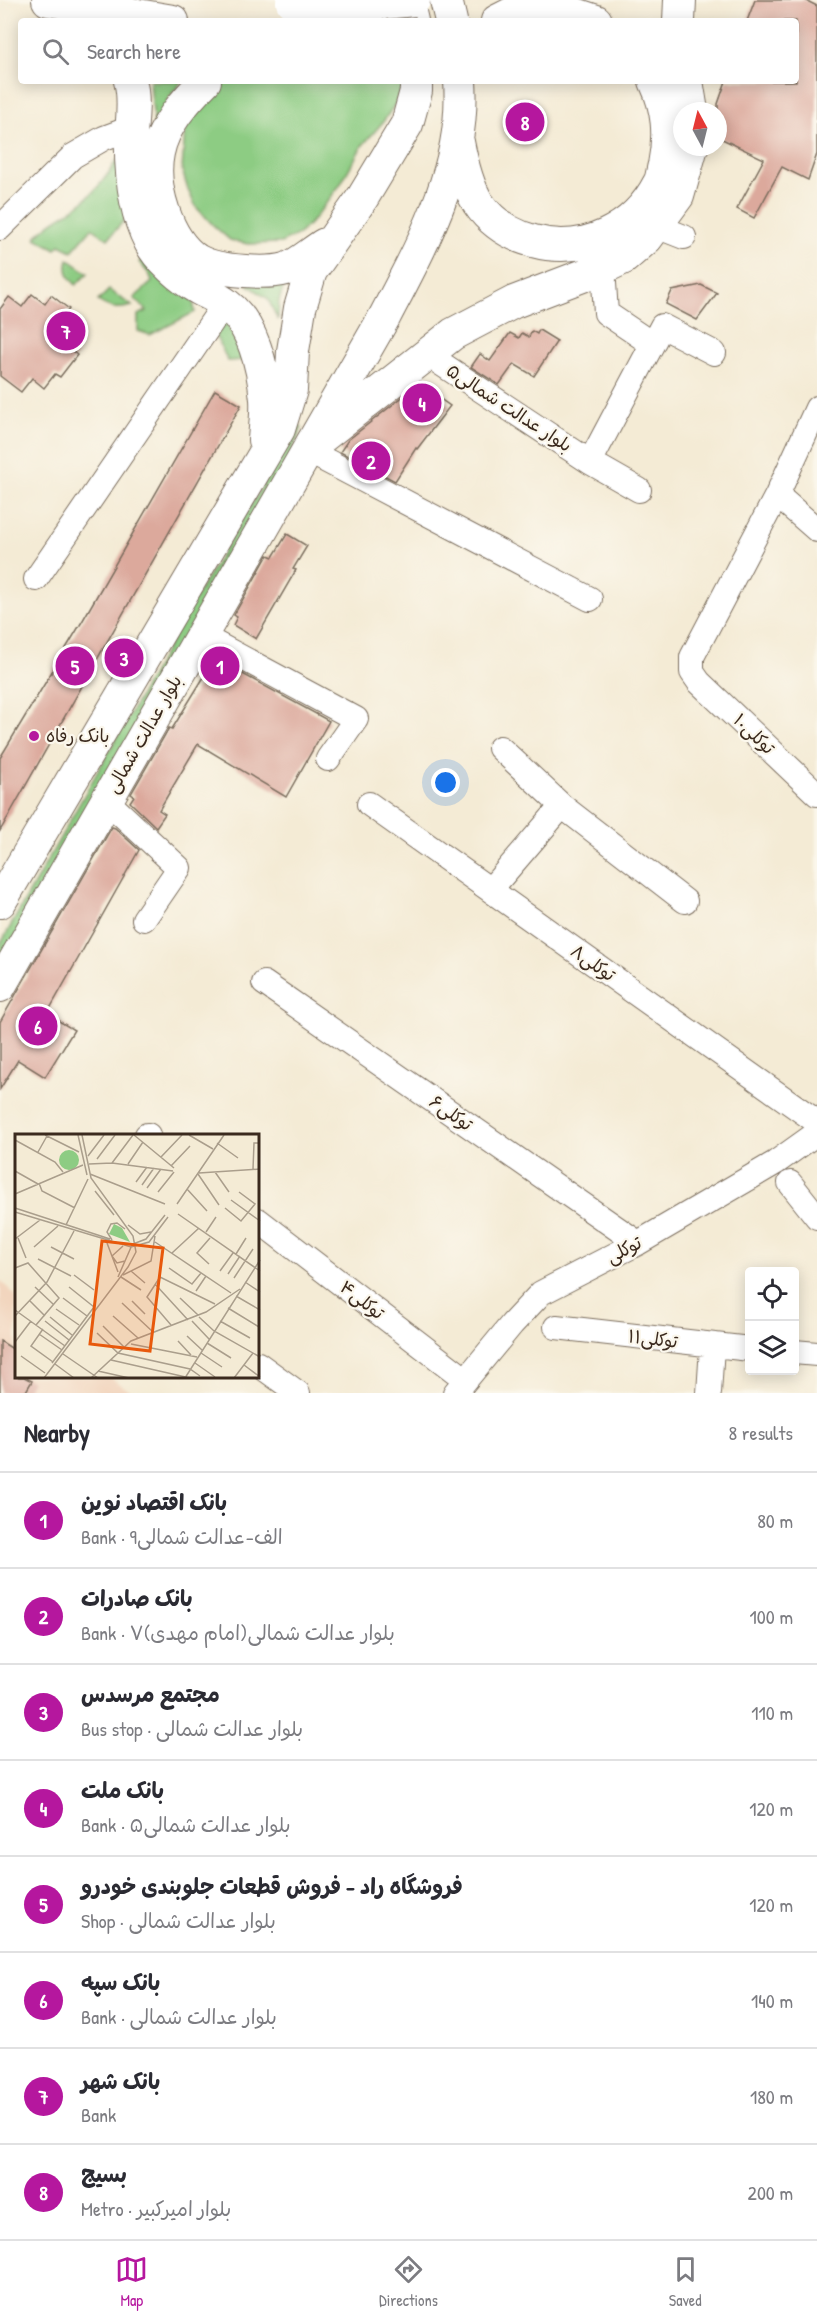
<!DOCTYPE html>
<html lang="en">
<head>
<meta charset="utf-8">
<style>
	body { margin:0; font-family:"Patrick Hand","Playpen Sans Arabic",sans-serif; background:#f2f2f3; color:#2b2b33 }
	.controls { position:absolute; right:18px; bottom:18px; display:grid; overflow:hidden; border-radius:6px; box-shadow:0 3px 15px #0003 }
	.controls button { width:54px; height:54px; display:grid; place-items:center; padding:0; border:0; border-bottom:2px solid #e1e1e2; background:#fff; color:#2b2b33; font:30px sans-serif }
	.compass { position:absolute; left:673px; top:102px; width:54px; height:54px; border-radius:50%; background:#fff; box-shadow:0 3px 15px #0003; rotate:353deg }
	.you { position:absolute; left:446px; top:783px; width:21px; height:21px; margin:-15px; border:4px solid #fff; border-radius:50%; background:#1a73e8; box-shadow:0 0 0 9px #1a73e833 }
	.badge { display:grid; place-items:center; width:39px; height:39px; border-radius:50%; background:#b5179e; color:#fff; font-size:20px; font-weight:700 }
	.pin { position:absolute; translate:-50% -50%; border:3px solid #fff; box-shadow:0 2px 6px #0006 }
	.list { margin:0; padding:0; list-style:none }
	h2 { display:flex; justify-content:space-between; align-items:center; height:78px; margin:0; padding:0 24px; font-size:26px }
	h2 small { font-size:20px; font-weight:400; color:#7c7c81 }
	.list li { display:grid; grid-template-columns:39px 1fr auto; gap:18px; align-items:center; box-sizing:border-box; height:96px; padding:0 24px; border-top:2px solid #e1e1e2 }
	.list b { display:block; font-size:22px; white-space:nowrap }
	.list p { margin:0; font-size:20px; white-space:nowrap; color:#7c7c81 }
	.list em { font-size:20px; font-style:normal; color:#7c7c81 }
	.icon { flex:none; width:33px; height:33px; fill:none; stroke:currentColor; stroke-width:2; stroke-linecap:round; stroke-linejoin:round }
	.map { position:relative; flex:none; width:817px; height:1393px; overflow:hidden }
	.search { position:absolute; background:#fff; box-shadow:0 3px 15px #0003; left:18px; right:18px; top:18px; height:66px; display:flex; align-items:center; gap:15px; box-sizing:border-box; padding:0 21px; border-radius:6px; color:#7c7c81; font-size:22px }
	.sheet { height:846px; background:#fff }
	nav { display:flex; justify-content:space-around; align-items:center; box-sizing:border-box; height:84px; border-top:2px solid #e1e1e2; background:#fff; font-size:16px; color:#7c7c81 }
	nav a { display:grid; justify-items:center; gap:3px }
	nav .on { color:#b5179e }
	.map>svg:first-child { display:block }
	.built { fill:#f2d5be }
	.green { fill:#8dcc83; stroke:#647b50; stroke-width:1.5 }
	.building { fill:#dca99c }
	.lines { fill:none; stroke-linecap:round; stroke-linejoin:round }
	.minor-casing { stroke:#7c6e5e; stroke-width:26 }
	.major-casing { stroke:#7c6e5e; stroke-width:34 }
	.minor { stroke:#fff; stroke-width:24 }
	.major { stroke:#fff; stroke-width:32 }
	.major-bridge-casing { stroke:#7c6e5e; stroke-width:34; stroke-linecap:butt }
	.major-bridge { stroke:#fff; stroke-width:32 }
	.poi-dot { fill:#b5179e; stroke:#fbf7ec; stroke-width:2 }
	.labels { text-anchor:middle; stroke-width:4.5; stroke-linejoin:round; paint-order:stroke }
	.street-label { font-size:18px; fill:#3b2a1e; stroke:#fbf7ec }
	.poi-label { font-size:18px; fill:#3b2a1e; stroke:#fbf7ec; text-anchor:start }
	.inset-road { fill:none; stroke:#aa9e8c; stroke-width:1.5 }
	.view { fill:#e8590c; fill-opacity:0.15; stroke:#e8590c; stroke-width:3 }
	.inset-edge { fill:none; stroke:#3b2a1e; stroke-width:3 }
</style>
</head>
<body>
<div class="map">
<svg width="817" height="1393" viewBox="0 0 817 1393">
	<rect width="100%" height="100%" fill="#fbf7ec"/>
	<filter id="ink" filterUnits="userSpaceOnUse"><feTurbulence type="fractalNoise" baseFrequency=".0167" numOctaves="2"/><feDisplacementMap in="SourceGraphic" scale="12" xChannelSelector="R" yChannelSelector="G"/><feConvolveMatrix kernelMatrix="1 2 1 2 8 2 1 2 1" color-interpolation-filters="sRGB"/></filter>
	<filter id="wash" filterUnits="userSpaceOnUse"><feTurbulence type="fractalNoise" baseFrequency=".008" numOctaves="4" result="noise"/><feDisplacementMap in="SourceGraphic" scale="24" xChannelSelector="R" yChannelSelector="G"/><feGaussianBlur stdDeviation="1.35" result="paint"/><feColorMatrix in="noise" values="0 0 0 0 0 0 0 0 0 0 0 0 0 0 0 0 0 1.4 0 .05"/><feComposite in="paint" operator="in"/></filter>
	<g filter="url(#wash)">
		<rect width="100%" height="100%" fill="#f4ebd5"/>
		<path class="built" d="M0 1280 16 1296V1376L110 1377 133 1393H0Z"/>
		<path class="green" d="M150 81H182L168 99 155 133Z
			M224 81H403L402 94 383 122 362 146 340 185 314 219 299 234 281 243 248 244 230 240 215 227 196 207 188 190 182 170 185 130 196 108 211 90Z
			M117 160 127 217 108 239 92 228 72 251 60 245 56 249 35 238C48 222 64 216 80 204 95 192 107 177 117 160Z
			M146 254 193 301 195 312 150 335 138 331V315L147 311 134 298 152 282 150 275 139 262Z
			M68 259 88 273 76 285C68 277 65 270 68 259Z
			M244 282 284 285 279 301 278 320 268 299Z
			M109 290 132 306C117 310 110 309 98 301Z
			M226 321 245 360 228 361 211 327Z
			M299 425 302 427 287 464 0 964V945L194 600Z"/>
		<g id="blocks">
			<path class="building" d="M755 0H805L817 6V154L808 180 782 167 754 218 737 209 764 159 718 137V104L726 81H796V21H747Z
				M701 285 717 293 697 320 666 304 672 291Z
				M32 294 45 304 51 295 69 309 60 320 75 331 65 345 77 355 60 377 55 374 44 388 32 378 21 392 0 376V309L9 297 22 307Z
				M539 330 557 341 534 376 514 364 499 385 471 367 480 354 490 361 510 333 519 338 522 333 529 337 532 331 537 334Z
				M419 384 450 406 417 449 416 448 395 481 340 452 348 440Z
				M215 390 241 405 0 831V758L83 620Z
				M287 534 307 546 293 569 296 570 256 639 233 625 237 617 234 615 268 555 273 557Z
				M215 659 329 721 286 797 198 744 159 810 165 814 156 827 130 802 134 796 131 794 169 728 172 729Z
				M112 827 115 828 139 850 47 1014 74 1030 45 1077 18 1060 0 1089V1022Z
				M0 1341 16 1351V1377H24L32 1381 25 1393H0Z"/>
		</g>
	</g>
	<g filter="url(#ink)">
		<use href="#blocks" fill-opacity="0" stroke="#7c6e5e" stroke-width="1.5"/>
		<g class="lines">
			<defs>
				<path id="minor" d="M656 226 684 237
					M0 228 73 156 104 138 131 128
					M603 268 606 313 652 344
					M428 355 590 462 639 490
					M817 408 777 495 692 657V672L699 682 817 794
					M306 450 590 599
					M590 462 662 326 714 353
					M777 495 817 530
					M36 579 225 303
					M200 635 356 719 328 759
					M500 748 562 806 685 901
					M106 800 179 868 144 919
					M369 804 817 1122
					M490 890 562 806
					M264 983 638 1243
					M147 1135H148
					M790 1183 817 1217
					M258 1220 465 1379
					M556 1327 750 1349
					M794 1352 817 1354
					M258 1364 298 1393
					M455 1393 512 1324 541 1293 638 1243 775 1163 817 1133
					M709 1393 712 1347"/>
				<path id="major" d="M48 0 173 21
					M407 0 412 21
					M446 0 451 21
					M526 7 563 10 596 21
					M497 21 538 0
					M679 21 680 0
					M130 81C135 97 132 119 131 135 130 171 133 209 150 242 158 259 182 279 199 289 208 294 218 298 226 304 253 324 263 368 266 399 267 412 265 426 264 440
					M205 81C186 100 163 125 158 153 151 186 167 240 197 260 210 268 230 270 245 271 257 272 275 272 286 269 299 264 313 251 325 244
					M687 81 692 111
					M458 142C462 163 467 185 478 203 491 222 511 235 533 241 584 255 635 230 659 183 662 178 662 171 664 165 670 135 668 109 655 81
					M321 438 453 334 514 302 603 268 624 258 647 238 678 196 692 147
					M0 902 279 429 291 390 293 351 300 308 311 271 363 197 407 124 416 91V81
					M0 986 385 316C423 243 466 167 460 81"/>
			</defs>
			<use href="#minor" class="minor-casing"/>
			<use href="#major" class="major-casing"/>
			<use href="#minor" class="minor"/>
			<use href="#major" class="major"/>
			<defs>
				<path id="major-bridge" d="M292 2 343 7 414 0"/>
			</defs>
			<use href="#major-bridge" class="major-bridge-casing"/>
			<use href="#major-bridge" class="major-bridge"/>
		</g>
	</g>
	<circle class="poi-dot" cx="34" cy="736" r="6"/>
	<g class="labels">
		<g class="street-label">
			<text transform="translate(509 408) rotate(33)" y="6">بلوار عدالت شمالی۵</text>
			<text transform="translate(144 734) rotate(-60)" y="6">بلوار عدالت شمالی</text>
			<text transform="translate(754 734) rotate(44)" y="6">۱۰توکلی</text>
			<text transform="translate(593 963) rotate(35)" y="6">توکلی۸</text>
			<text transform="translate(451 1113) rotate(35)" y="6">توکلی۶</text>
			<text transform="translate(624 1250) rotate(-28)" y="6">توکلی</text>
			<text transform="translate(362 1300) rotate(38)" y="6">توکلی۴</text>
			<text transform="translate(653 1339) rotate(7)" y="6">توکلی۱۱</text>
		</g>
		<g class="poi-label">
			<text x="46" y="742">بانک رفاه</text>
		</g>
	</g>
	<g transform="translate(15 1134)">
		<rect width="244" height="244" fill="#f4ebd5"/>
		<path d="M44 26a10 10 0 1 1 20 0a10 10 0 1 1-20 0ZM99 90 107 94 115 108 94 100Z" fill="#8dcc83"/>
		<path class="inset-road" d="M30 1 64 18M63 1 72 41M119 1 159 34M174 1 198 15M0 6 40 28 48 38M202 9 223 24M23 18 32 2M73 22 89 1M146 23 167 1M82 25 100 1M97 29 118 1M74 30 97 29 158 37M113 30 128 8M156 32 175 12M238 35 239 9H243M0 37 23 50M200 38 214 58M184 39 245 35M75 40 150 70M183 40 204 71M121 48 132 33M24 49 27 57 60 74M127 51 139 34M132 54 146 35M172 55 192 77M80 57 99 81M143 58 159 38M0 60 68 31M216 66 245 87M162 70 209 1M0 74 95 105M210 74 226 87 240 70 224 58M0 78 116 113 134 108 153 83M163 80 245 137M51 91 73 45M113 91 125 100 136 98M191 98 201 83M3 104 11 124M0 105 25 86M97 106 92 98 96 90 102 89 110 95M140 108 216 159M92 109 103 138M118 110 131 105 150 81M108 112 97 122 102 129 110 127M19 113 43 92M36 113 59 125M157 119 184 94M221 120 231 104M23 125 56 142M194 130 182 119 195 104M0 134 13 129 44 164 21 191M154 134 177 150 186 139M116 137 130 149M205 137 218 119M213 140 225 122M59 141 79 156M108 141 136 127 140 102M103 143 117 111M106 143 126 156M219 144 238 115M230 148 245 158M140 150 173 186M20 153 38 170M54 153 79 173M181 157 191 142M221 162 245 176M48 164 72 182M165 164 183 181M15 167 30 182M117 167 130 180M107 169 138 198M213 174 244 193M41 175 64 191M0 176 50 212M0 182 32 148 59 97M98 182 123 204M35 183 57 201M184 183 199 197 245 223M30 187 54 206M177 187 194 205M205 187 235 204M156 191 132 163 145 143 200 170M88 192 109 213M28 195 16 212 38 228M82 199 103 219 175 235 185 242M24 200 47 216M172 202 187 216M163 207 176 221M0 208 16 187M192 209 216 224M116 210 182 223M186 219 207 233M48 220 83 244M6 222 30 239M96 226 175 244M37 229 79 173M180 229 200 243M40 230 59 244M229 231 245 243M83 237 114 244M29 244 113 133 121 118 118 102 76 44 67 1M76 244 116 207 191 178 225 155M170 244 245 126M219 244 238 219"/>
		<path class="view" d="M87 107 148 114 135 217 75 210Z"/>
		<rect width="244" height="244" class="inset-edge"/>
	</g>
</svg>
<div class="controls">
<button><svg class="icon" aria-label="locate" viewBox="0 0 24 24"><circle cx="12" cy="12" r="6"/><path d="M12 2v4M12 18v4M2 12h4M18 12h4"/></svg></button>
<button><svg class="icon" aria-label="layers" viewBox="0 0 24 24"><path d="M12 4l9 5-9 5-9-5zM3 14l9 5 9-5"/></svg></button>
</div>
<svg class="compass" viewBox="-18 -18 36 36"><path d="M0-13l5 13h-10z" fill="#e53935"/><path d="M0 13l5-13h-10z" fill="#7c7c81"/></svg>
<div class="you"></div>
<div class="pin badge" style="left:220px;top:666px">1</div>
<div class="pin badge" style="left:371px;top:461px">2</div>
<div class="pin badge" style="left:124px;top:658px">3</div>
<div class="pin badge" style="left:422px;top:403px">4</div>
<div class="pin badge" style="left:75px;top:666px">5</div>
<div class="pin badge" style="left:38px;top:1026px">6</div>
<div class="pin badge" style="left:66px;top:331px">7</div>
<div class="pin badge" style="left:525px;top:122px">8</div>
<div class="search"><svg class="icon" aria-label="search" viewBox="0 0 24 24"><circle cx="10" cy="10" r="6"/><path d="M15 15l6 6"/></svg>Search here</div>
</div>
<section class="sheet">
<h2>Nearby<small>8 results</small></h2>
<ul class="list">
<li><span class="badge">1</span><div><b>بانک اقتصاد نوین</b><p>Bank · 9الف-عدالت شمالی</p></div><em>80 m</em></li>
<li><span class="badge">2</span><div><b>بانک صادرات</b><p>Bank · ۷بلوار عدالت شمالی(امام مهدی)</p></div><em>100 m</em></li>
<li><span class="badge">3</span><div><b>مجتمع مرسدس</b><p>Bus stop · بلوار عدالت شمالی</p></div><em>110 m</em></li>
<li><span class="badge">4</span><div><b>بانک ملت</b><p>Bank · بلوار عدالت شمالی۵</p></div><em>120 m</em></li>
<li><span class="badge">5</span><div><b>فروشگاه راد - فروش قطعات جلوبندی خودرو</b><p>Shop · بلوار عدالت شمالی</p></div><em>120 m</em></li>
<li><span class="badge">6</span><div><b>بانک سپه</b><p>Bank · بلوار عدالت شمالی</p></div><em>140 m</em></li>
<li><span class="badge">7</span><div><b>بانک شهر</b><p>Bank</p></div><em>180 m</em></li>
<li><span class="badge">8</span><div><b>بسیج</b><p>Metro · بلوار امیرکبیر</p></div><em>200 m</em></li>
</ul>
</section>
<nav>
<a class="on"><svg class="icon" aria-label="map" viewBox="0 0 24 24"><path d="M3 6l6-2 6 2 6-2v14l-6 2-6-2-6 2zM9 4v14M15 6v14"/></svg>Map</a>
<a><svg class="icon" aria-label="directions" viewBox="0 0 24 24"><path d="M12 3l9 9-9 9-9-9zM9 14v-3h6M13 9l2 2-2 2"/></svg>Directions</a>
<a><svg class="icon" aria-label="saved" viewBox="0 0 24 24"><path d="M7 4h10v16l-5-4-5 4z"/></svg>Saved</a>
</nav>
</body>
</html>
